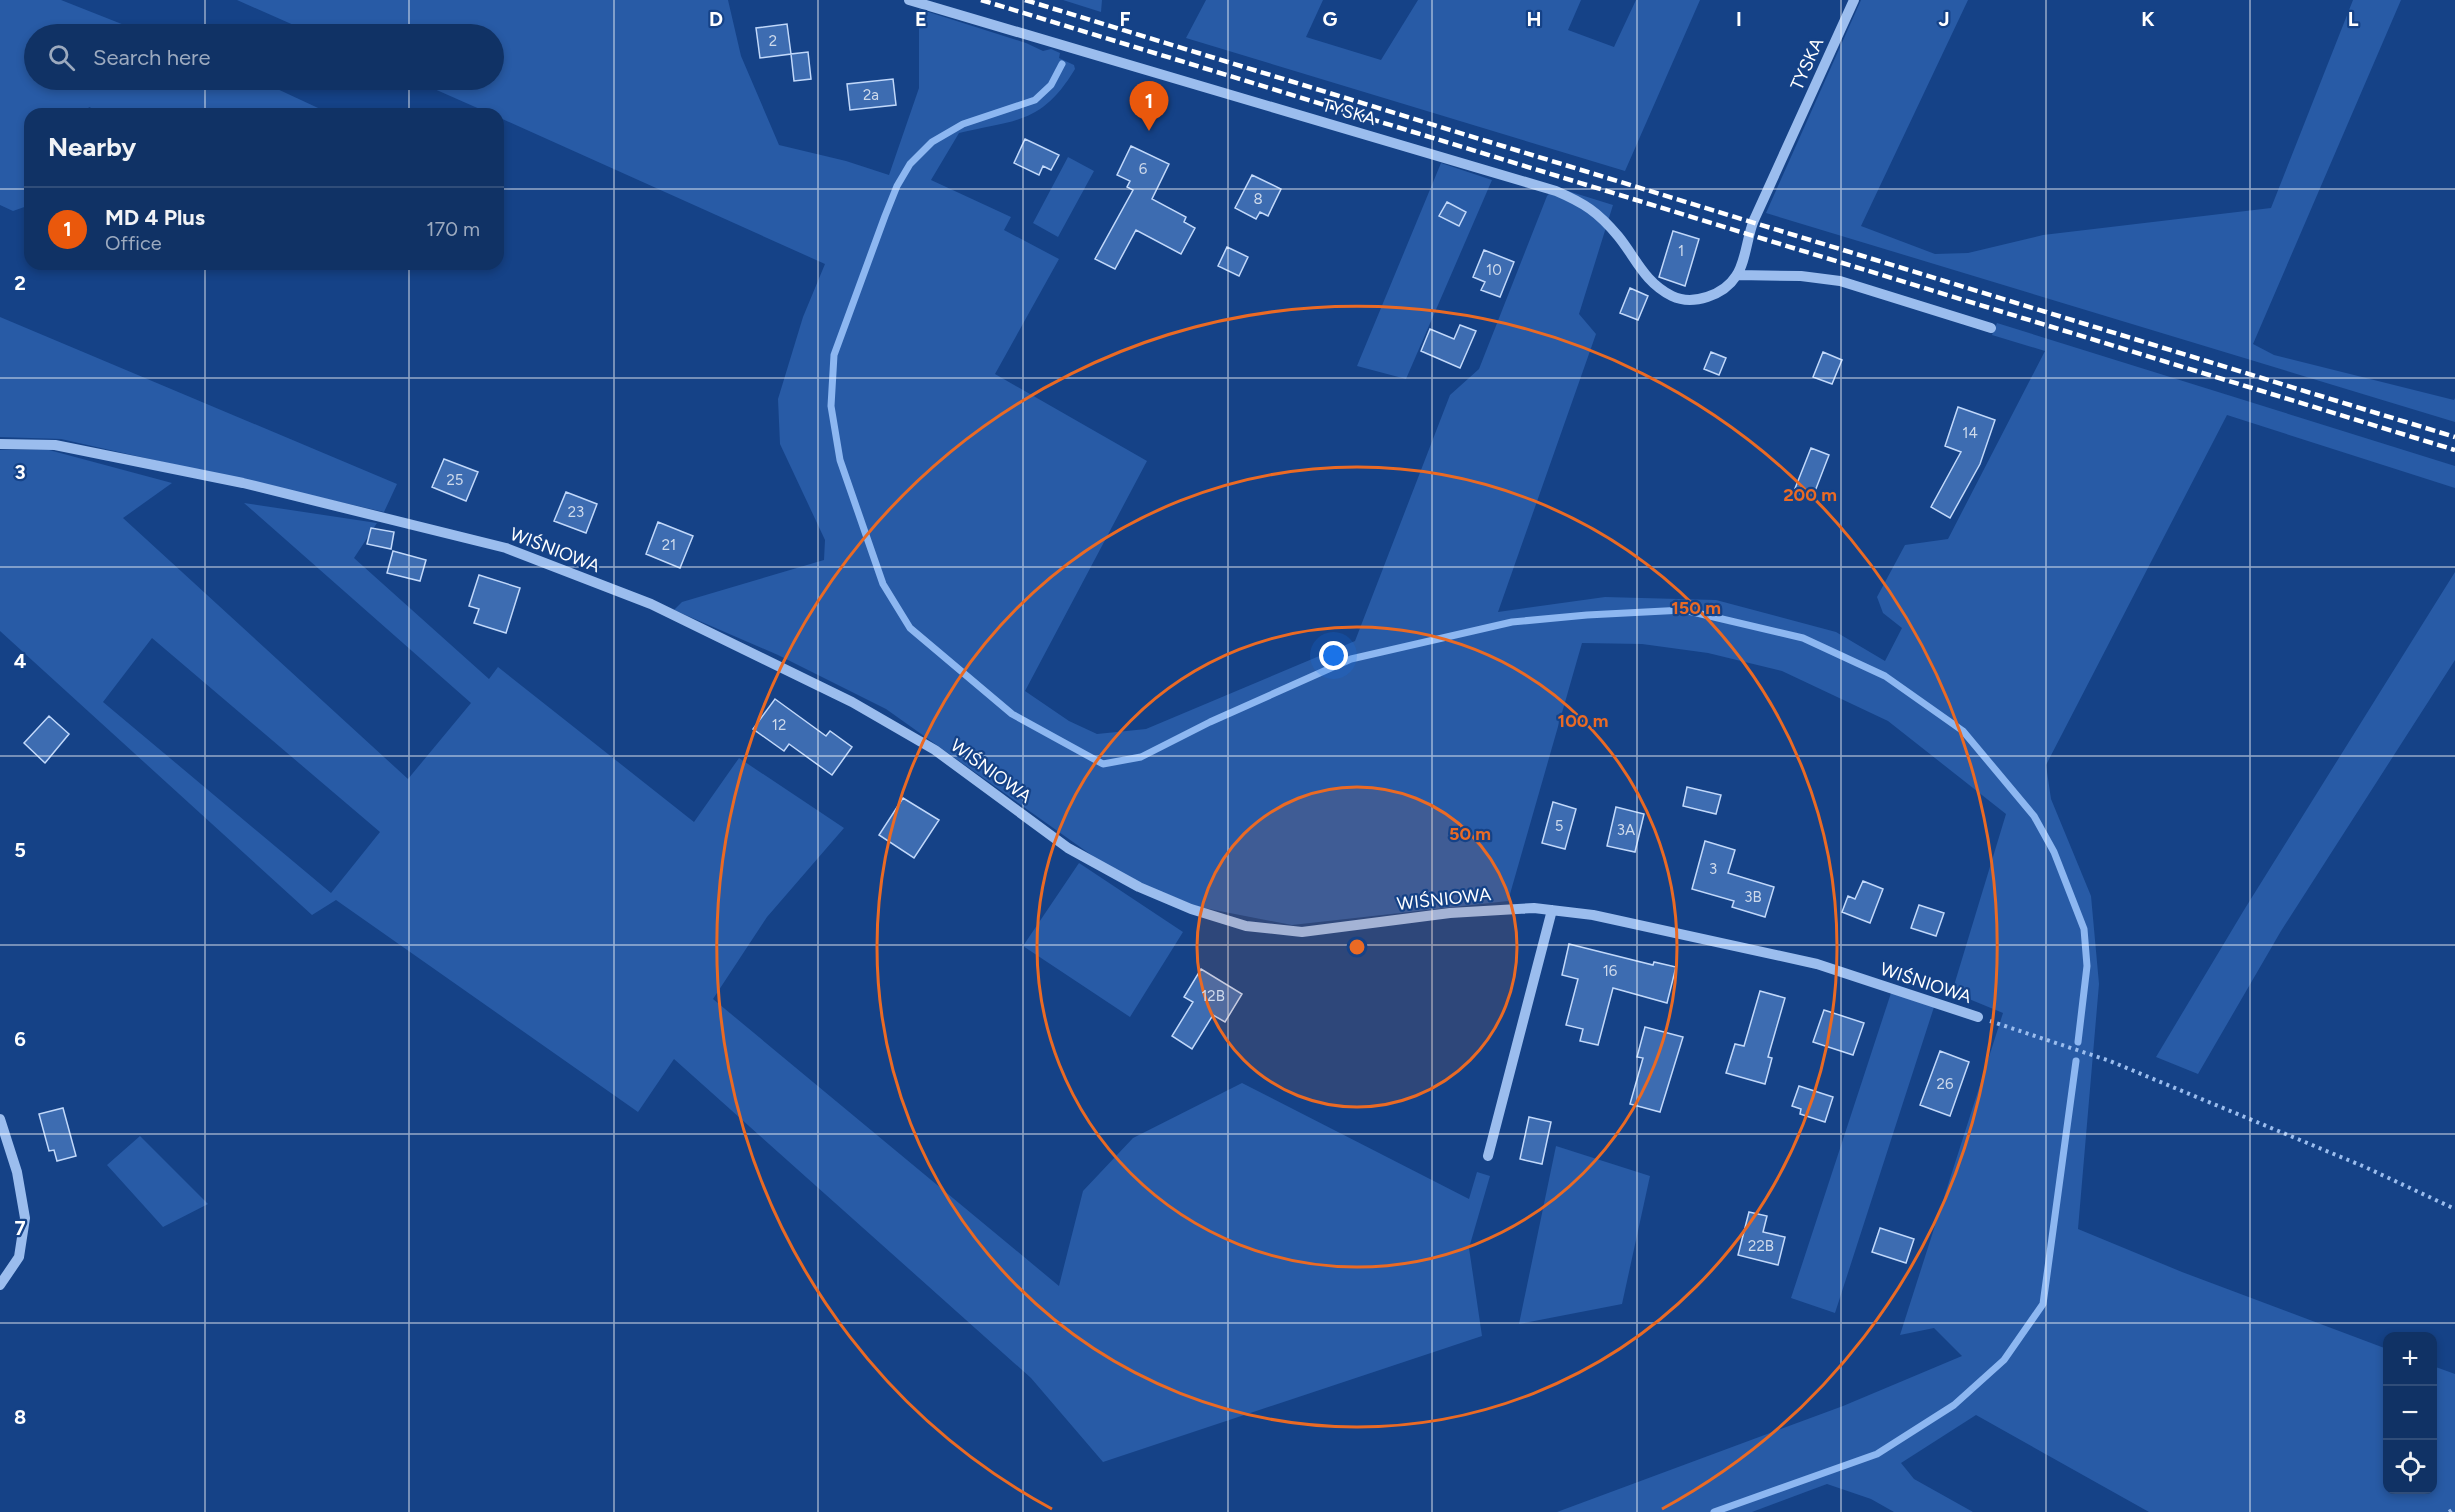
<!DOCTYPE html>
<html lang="en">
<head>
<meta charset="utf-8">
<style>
	body { margin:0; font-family:Figtree,sans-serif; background:#1e3e6e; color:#f1f3f6 }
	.controls { position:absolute; right:18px; bottom:18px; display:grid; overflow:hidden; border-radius:12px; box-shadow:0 3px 9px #0003 }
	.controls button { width:54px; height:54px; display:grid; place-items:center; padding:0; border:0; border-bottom:2px solid #304d79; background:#103265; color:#f1f3f6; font:30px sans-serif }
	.you { position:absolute; left:1334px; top:656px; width:21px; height:21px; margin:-15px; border:4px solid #fff; border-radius:50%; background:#1a73e8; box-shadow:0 0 0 9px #1a73e833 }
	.badge { display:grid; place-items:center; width:39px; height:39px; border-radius:50%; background:#ea580c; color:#fff; font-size:20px; font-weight:700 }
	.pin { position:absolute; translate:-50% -50px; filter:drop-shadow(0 2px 3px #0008) }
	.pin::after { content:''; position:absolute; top:32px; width:21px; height:18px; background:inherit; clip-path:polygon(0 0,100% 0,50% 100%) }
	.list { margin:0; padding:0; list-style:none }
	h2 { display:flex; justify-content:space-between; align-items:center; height:78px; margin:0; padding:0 24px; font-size:26px }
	h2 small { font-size:20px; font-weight:400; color:#9caabf }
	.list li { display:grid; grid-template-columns:39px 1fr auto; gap:18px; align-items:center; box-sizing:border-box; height:84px; padding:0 24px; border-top:2px solid #304d79 }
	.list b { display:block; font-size:22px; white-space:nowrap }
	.list p { margin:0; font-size:20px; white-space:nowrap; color:#9caabf }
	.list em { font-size:20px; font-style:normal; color:#9caabf }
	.icon { flex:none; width:33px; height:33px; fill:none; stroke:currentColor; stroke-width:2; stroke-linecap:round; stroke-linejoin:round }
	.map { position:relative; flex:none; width:2455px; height:1512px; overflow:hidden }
	.search { position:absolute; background:#103265; box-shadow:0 3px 9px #0003; left:24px; top:24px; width:480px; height:66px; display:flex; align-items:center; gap:15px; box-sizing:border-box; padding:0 21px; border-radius:33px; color:#9caabf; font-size:22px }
	.panel { position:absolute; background:#103265; box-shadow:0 3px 9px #0003; left:24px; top:108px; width:480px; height:162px; border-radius:18px }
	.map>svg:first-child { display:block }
	.green { fill:#285ba6; fill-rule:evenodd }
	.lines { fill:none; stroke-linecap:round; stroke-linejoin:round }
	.stream { stroke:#8db7f1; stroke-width:7 }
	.building { fill:#3d6cb1; stroke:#c1d8fa; stroke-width:1.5 }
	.path { stroke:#9bbdee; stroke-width:4; stroke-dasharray:3 4.5; stroke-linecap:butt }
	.minor { stroke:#9bbdee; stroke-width:10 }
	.rail { stroke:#fff; stroke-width:4.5; stroke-dasharray:10 4.5; stroke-linecap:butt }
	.grid { fill:none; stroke:#fff; stroke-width:1.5; stroke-opacity:0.55 }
	.ring { fill:none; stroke:#ea6a24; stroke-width:3 }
	.labels { text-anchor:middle; stroke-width:4.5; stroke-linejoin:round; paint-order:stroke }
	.number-label { font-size:15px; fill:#cedaec }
	.street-label { font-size:18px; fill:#fff; stroke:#154287 }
	.grid-label { font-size:20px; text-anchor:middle; font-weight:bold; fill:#fff; stroke:#154287; stroke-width:4.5; stroke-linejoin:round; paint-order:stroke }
	.centre { fill:#ea6a24; stroke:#154287; stroke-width:3 }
	.ring-label { font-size:18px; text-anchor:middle; font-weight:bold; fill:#ea6a24; stroke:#154287; stroke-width:4.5; stroke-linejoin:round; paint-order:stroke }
</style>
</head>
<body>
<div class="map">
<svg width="2455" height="1512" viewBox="0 0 2455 1512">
	<rect width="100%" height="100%" fill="#154287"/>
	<path class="green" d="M0 0H61L147 34H34V80H258L331 114H105L89 107 85 114H30V205L13 211 0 205Z
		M237 0H728L741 56 779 145 846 161 889 175 919 88V9L1026 43 1043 51 1051 49 1060 53 1059 58 1074 65 1075 69C1042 124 1015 120 959 133L931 180 1011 217 1004 230 1059 259 995 374 1147 461 1025 691 1069 721 1097 734 1146 729 1355 641 1450 395 1479 369 1547 196 1555 187 1613 205 1579 314 1596 334 1498 612 1605 597 1716 600 1836 632 1885 661 1902 628 1883 613 1877 597 1905 545 1948 539 2045 351 1992 335 1997 323 2455 466V488L2227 415 2046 765 2051 799 2091 896 2099 984 2078 1229 2182 1272 2387 1349 2388 1490H2432L2433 1366 2455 1374V1512H2149L1976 1415 1901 1463 1914 1479 1973 1512H1894L1871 1499 1827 1484 1752 1512H1557L1843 1406 1962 1356 1934 1328 1900 1335 2003 1013 1952 992 2006 814 1888 721 1782 671 1708 653 1642 644 1582 643 1508 901 1292 925 1199 907 1147 886 1104 864 886 709 778 655 674 610 682 602 824 560 825 540 780 444 778 399 803 317 825 264 498 117V114H491L414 80H494V34H314Z
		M1063 0H1102L1101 12Z
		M1206 0H1323L1306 37 1381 60 1418 0H1581L1568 30 1614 47 1636 0H1700L1625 171 1186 38Z
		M1861 0H1968L1861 226 1935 254 1968 253 2043 235 2271 208 2353 0H2401L2253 344 2274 355 2454 400 2455 398V422L1766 213Z
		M1068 157 1094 171 1058 237 1033 223Z
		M1441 163 1492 180 1406 379 1357 366Z
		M0 317 397 484 384 512 61 439 0 437Z
		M0 450H49L172 483 123 518 408 779 471 703 244 503 377 523 354 558 489 679 498 667 694 822 739 758 844 828 767 917 713 999 1059 1286 1083 1191 1133 1138 1242 1083 1469 1199 1477 1172 1490 1176 1469 1248 1482 1336 1103 1462 1031 1378 674 1059 638 1112 336 900 312 915 0 631ZM152 638 380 832 331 893 103 702Z
		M2455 572V660L2281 931 2198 1074 2156 1057 2244 910Z
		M1079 863 1183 932 1130 1017 1023 946Z
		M1891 993 1934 1007 1835 1313 1791 1298Z
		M140 1136 208 1204 163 1227 107 1165Z
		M1556 1146 1650 1176 1622 1304 1519 1324Z"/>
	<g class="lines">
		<path class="stream" d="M1062 64 1051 85 1035 100 963 124 932 142 910 164 897 186 885 216 834 355 831 406 840 460 883 584 910 628 1012 714 1103 764 1141 757 1210 722 1351 659 1512 622 1587 615 1684 610 1803 638 1885 676 1963 731 2034 816 2054 852 2084 929 2087 966 2078 1042
			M1714 1512 1877 1454 1954 1405 2004 1360 2043 1304 2076 1061"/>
	</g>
	<path class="building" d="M787 24 791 54 760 58 756 28Z
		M808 52 811 79 794 81 791 54Z
		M893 79 896 105 850 110 847 84Z
		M1025 139 1059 155 1051 170 1043 166 1039 175 1014 163Z
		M1131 146 1169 164 1152 199 1186 217 1184 222 1195 228 1181 254 1136 230 1115 269 1095 259 1133 190 1127 187 1130 181 1117 175Z
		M1252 175 1281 189 1268 216 1260 212 1256 219 1235 208Z
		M1447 202 1466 212 1459 226 1439 216Z
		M1673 231 1699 239 1685 286 1659 277Z
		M1227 247 1248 257 1239 276 1218 266Z
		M1484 250 1514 262 1500 297 1481 290 1485 282 1473 277Z
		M1630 288 1648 296 1638 320 1620 313Z
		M1460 325 1476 331 1460 368 1421 351 1430 329 1454 339Z
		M1711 352 1726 358 1719 375 1704 369Z
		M1823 352 1842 360 1832 384 1813 377Z
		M1958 407 1995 420 1980 464 1950 518 1931 507 1961 452 1945 446Z
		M1811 448 1829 455 1812 499 1794 491Z
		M444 459 478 472 466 501 432 487Z
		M566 492 597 504 586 533 554 521Z
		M658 522 693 536 680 568 646 554Z
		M371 528 394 532 391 549 367 544Z
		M393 551 426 560 420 581 387 573Z
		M479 575 520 588 506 633 474 623 479 609 469 606Z
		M775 699 826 736 830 731 852 747 832 775 789 744 784 751 753 729Z
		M49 716 69 734 45 763 24 743Z
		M1687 787 1721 795 1716 814 1683 806Z
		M903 798 939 820 914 858 879 835Z
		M1553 802 1576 809 1565 849 1542 843Z
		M1616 807 1644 814 1635 852 1607 846Z
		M1705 841 1735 850 1728 873 1774 887 1765 917 1732 907 1734 901 1692 889Z
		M1863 881 1883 889 1870 923 1842 912 1848 896 1855 899Z
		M1919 905 1944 913 1936 936 1911 928Z
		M1569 944 1653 965 1654 962 1676 967 1667 1003 1613 988 1598 1045 1580 1041 1583 1029 1566 1025 1578 979 1562 975Z
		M1201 969 1242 994 1225 1022 1213 1015 1192 1049 1172 1036 1193 1002 1184 997Z
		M1760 991 1785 998 1768 1057 1772 1058 1765 1084 1726 1073 1735 1044 1744 1046Z
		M1824 1010 1864 1023 1853 1055 1813 1042Z
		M1645 1027 1683 1037 1660 1112 1630 1104 1643 1058 1637 1057Z
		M1940 1051 1969 1062 1950 1116 1920 1105Z
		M1799 1086 1833 1097 1825 1122 1800 1114 1801 1109 1792 1106Z
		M63 1108 76 1156 57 1161 54 1150 49 1151 39 1114Z
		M1529 1117 1551 1122 1542 1164 1520 1159Z
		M1749 1212 1767 1216 1763 1232 1785 1237 1778 1265 1738 1255Z
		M1880 1228 1914 1239 1906 1263 1872 1252Z"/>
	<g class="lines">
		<path class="path" d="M1990 1021 2110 1061 2365 1167 2455 1209
			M2449 1512 2455 1508"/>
		<path class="minor" d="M909 0 1556 191C1584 203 1598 212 1618 236 1636 258 1644 282 1672 296 1693 306 1724 295 1736 276 1746 262 1747 236 1754 220 1788 146 1821 73 1854 0
			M1737 275 1801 276 1840 281 1991 328
			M0 444 55 445 243 483 506 548 651 604 852 702 935 750 1068 848 1139 887 1191 909 1246 926 1302 932 1450 913 1534 908 1593 915 1817 964 1978 1017
			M0 1119 17 1172 25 1218 19 1257 0 1285
			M1488 1156 1552 910"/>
		<path class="rail" d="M981 0 2455 450
			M1025 0 2455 437"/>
	</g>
	<path class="grid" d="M205 0V34M409 0V34M614 0V1512M818 0V1512M1023 0V1512M1228 0V1512M1432 0V1512M1637 0V1512M1841 0V1512M2046 0V1512M2250 0V1512M205 80V114M409 80V114M0 189H30M498 189H2455M205 264V1512M409 264V1512M0 378H2455M0 567H2455M0 756H2455M0 945H2455M0 1134H2455M0 1323H2455"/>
	<circle cx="1357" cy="947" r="160" fill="#ea6a24" fill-opacity=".12"/>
	<g class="ring">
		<circle cx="1357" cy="947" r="160"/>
		<circle cx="1357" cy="947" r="320"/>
		<circle cx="1357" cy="947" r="480"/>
		<path d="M1052 1509A640 640 0 1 1 1662 1509"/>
	</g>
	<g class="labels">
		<g class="number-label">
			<text x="773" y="46">2</text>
			<text x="871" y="100">2a</text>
			<text x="1143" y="174">6</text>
			<text x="1258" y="204">8</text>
			<text x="1681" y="256">1</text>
			<text x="1494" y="275">10</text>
			<text x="1970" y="438">14</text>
			<text x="455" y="485">25</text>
			<text x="576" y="517">23</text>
			<text x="669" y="550">21</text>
			<text x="779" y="730">12</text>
			<text x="1559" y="831">5</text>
			<text x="1626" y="835">3A</text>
			<text x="1713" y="874">3</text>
			<text x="1753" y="902">3B</text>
			<text x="1610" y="976">16</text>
			<text x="1213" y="1001">12B</text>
			<text x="1945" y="1089">26</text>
			<text x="1761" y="1251">22B</text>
		</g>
		<g class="street-label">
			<text transform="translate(1807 64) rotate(-66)" y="6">TYSKA</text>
			<text transform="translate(1349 112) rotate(16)" y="6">TYSKA</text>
			<text transform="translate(555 550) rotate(21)" y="6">WIŚNIOWA</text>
			<text transform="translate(991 771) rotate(36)" y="6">WIŚNIOWA</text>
			<text transform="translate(1444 899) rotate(-6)" y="6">WIŚNIOWA</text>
			<text transform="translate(1926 983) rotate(18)" y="6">WIŚNIOWA</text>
		</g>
	</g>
	<g class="grid-label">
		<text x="716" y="26">D</text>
		<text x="921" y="26">E</text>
		<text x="1125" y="26">F</text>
		<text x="1330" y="26">G</text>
		<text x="1534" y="26">H</text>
		<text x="1739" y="26">I</text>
		<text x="1944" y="26">J</text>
		<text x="2148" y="26">K</text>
		<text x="2353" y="26">L</text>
		<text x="20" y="290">2</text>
		<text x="20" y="479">3</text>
		<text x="20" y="668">4</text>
		<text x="20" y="857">5</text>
		<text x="20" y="1046">6</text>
		<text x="20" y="1235">7</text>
		<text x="20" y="1424">8</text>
	</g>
	<circle cx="1357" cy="947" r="9" class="centre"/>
	<g class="ring-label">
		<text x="1810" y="501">200 m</text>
		<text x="1696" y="614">150 m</text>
		<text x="1583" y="727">100 m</text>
		<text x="1470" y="840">50 m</text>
	</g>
</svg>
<div class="controls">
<button>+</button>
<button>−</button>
<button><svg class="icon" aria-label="locate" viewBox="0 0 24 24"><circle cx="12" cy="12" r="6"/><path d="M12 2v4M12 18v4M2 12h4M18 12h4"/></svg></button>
</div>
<div class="you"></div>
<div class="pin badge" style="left:1149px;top:131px">1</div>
<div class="search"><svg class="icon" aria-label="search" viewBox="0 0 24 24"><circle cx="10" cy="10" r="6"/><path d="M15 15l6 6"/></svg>Search here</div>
<section class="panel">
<h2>Nearby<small></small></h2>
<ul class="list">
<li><span class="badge">1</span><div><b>MD 4 Plus</b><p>Office</p></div><em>170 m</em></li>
</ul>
</section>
</div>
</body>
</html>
